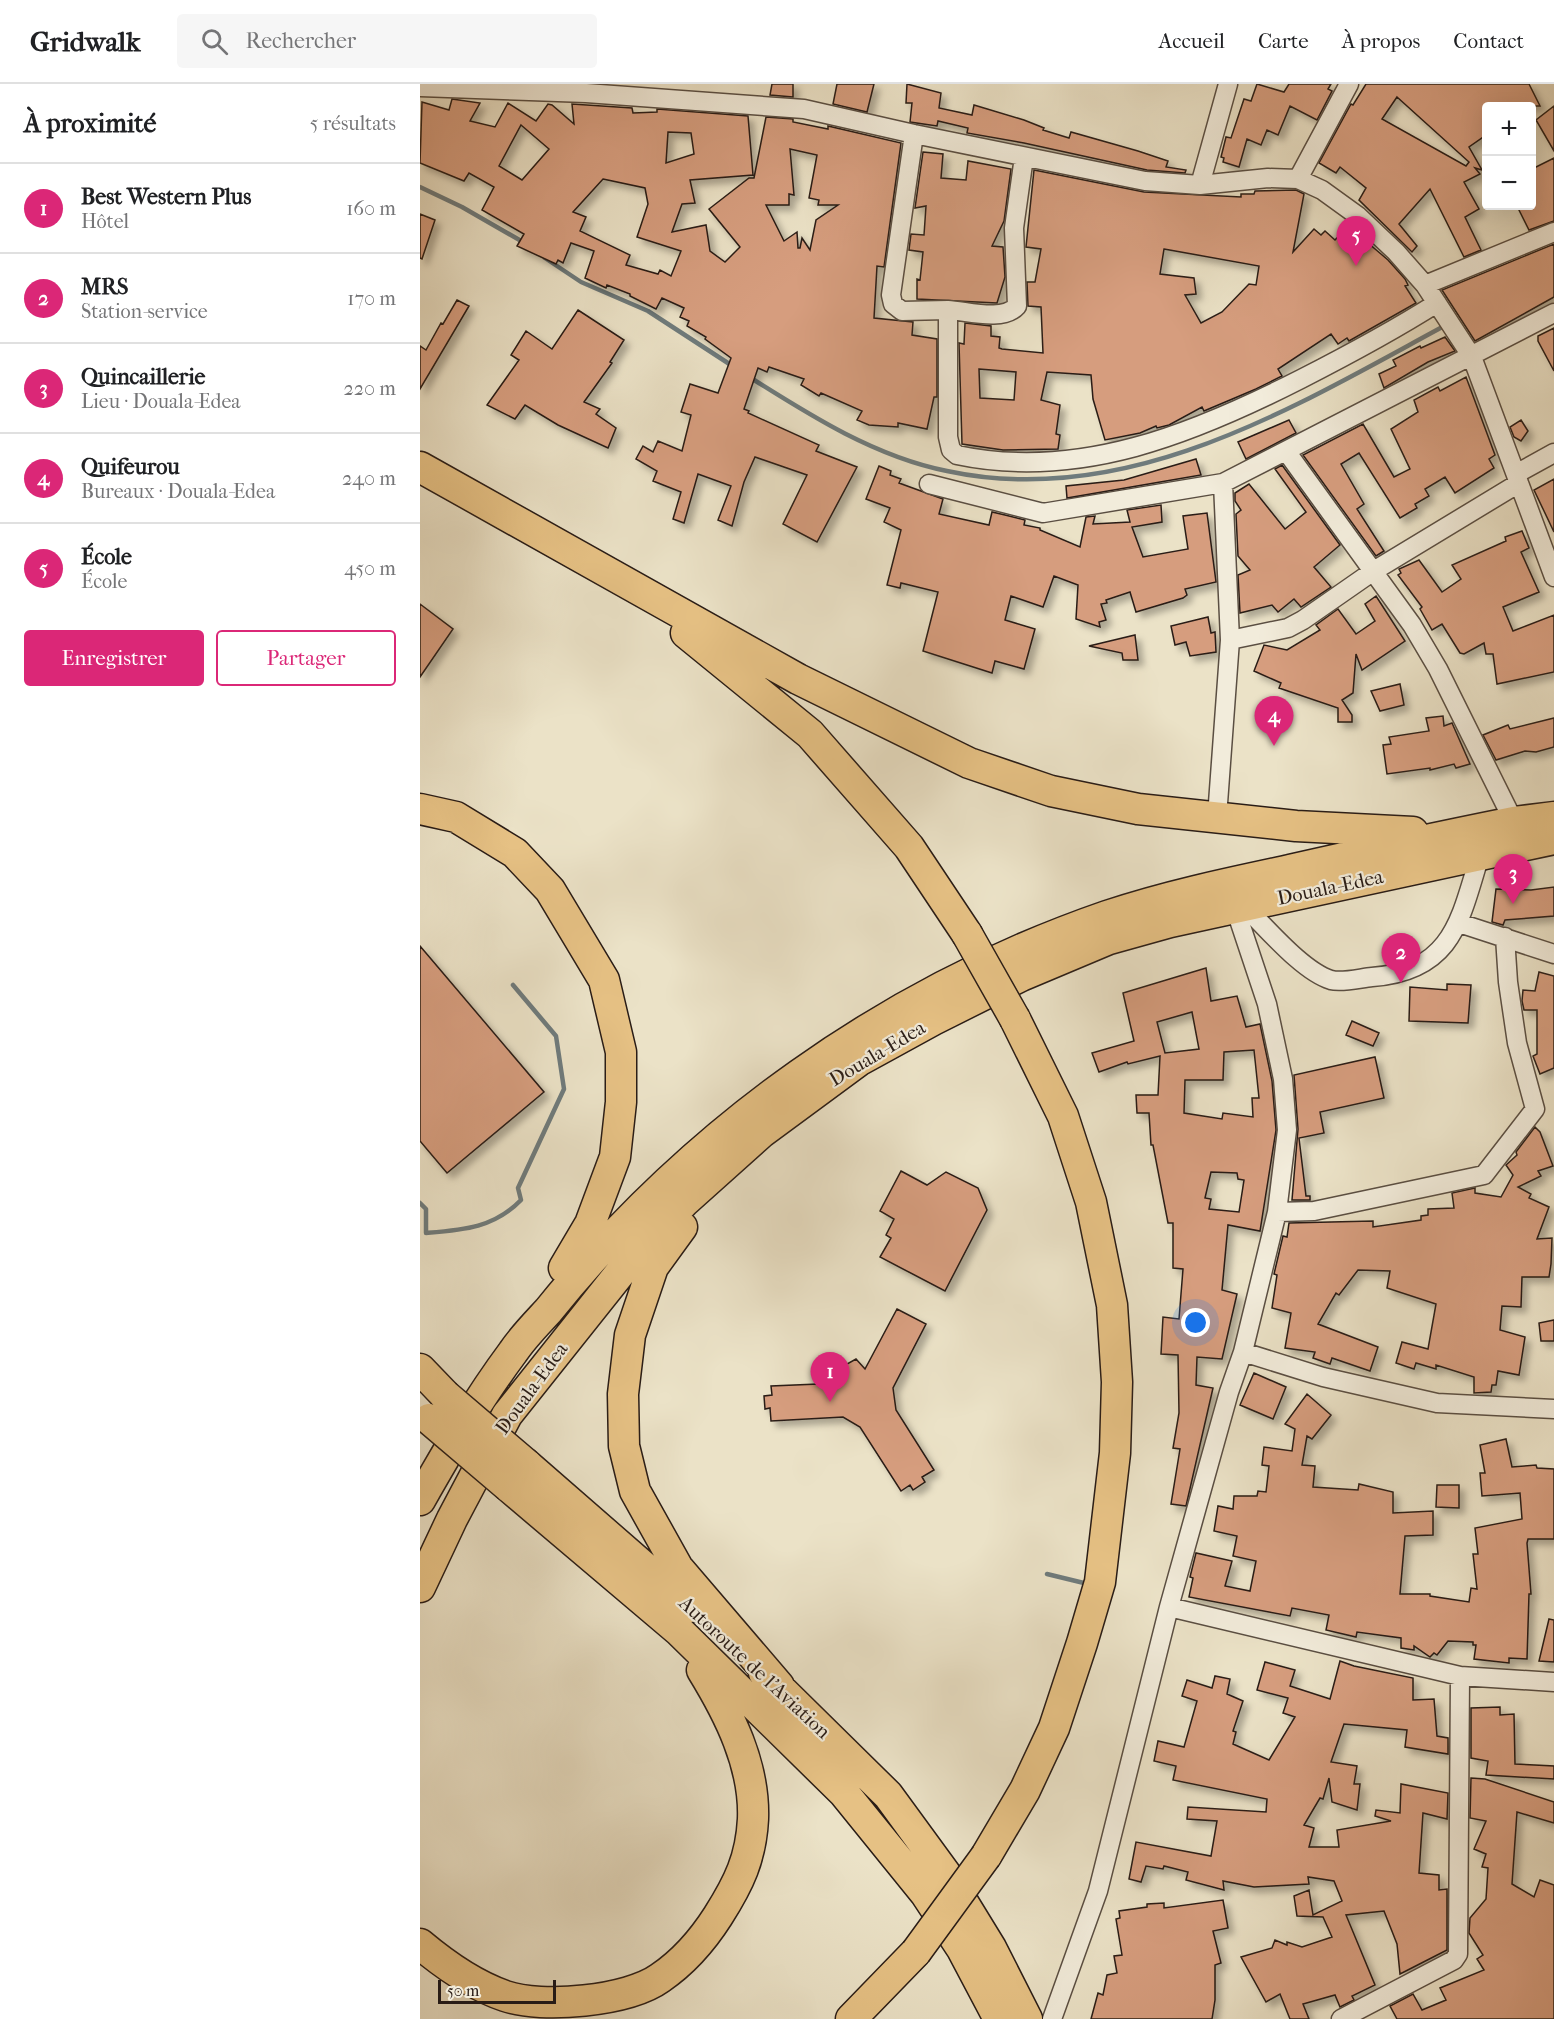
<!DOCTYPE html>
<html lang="fr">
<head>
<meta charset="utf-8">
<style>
	body { margin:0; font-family:"IM FELL French Canon",serif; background:#f6f6f6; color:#202124 }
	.controls { position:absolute; right:18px; top:18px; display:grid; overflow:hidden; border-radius:6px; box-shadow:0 6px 24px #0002 }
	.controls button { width:54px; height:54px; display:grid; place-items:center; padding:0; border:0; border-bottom:2px solid #e0e0e0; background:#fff; color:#202124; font:30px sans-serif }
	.scale { position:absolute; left:18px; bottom:15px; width:118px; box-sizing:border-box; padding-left:6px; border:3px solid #291c16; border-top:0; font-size:16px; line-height:21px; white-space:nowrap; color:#291c16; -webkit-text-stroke:4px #f2ecdb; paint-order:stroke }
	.you { position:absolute; left:776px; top:1239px; width:21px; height:21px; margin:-15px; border:4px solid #fff; border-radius:50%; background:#1a73e8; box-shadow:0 0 0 9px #1a73e833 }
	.badge { display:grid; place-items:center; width:39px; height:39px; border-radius:50%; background:#db2777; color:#fff; font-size:20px; font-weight:700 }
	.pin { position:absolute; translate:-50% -50px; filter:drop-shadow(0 2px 3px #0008) }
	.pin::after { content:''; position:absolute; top:32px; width:21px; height:18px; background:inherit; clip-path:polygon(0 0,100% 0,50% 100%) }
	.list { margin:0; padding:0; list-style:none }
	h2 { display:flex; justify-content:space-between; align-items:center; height:78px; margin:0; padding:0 24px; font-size:26px }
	h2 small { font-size:20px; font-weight:400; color:#757577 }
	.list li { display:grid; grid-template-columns:39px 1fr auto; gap:18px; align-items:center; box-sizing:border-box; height:90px; padding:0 24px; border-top:2px solid #e0e0e0 }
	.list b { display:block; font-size:22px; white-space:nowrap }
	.list p { margin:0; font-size:20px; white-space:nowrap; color:#757577 }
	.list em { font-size:20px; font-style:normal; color:#757577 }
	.actions { display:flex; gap:12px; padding:18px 24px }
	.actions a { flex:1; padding:14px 0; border:2px solid #db2777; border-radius:6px; text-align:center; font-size:21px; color:#db2777 }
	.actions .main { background:#db2777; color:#fff }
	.icon { flex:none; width:33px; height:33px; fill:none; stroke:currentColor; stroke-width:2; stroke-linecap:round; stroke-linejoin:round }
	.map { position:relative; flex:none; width:1134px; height:1935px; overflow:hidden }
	header { display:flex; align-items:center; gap:36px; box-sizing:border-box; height:84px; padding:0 30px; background:#fff; border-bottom:2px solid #e0e0e0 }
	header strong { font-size:28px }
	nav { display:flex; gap:33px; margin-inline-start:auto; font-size:21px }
	.search { width:420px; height:54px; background:#f6f6f6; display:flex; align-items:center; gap:15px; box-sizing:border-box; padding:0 21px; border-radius:6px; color:#757577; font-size:22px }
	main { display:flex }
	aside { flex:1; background:#fff }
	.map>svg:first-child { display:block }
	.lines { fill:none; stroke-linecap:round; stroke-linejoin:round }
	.stream { stroke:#6f7b7c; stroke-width:4.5 }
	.building { fill:#d69d7e; stroke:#291c16; stroke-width:1.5; fill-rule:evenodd; filter:url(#shadow) }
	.minor-casing { stroke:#5a4e42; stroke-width:21 }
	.trunk-casing { stroke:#291c16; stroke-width:33 }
	.minor { stroke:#f2ecdb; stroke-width:18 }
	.trunk { stroke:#e6c184; stroke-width:30 }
	.trunk-bridge-casing { stroke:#291c16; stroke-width:33; stroke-linecap:butt }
	.trunk-bridge { stroke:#e6c184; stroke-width:30 }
	.labels { text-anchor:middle; stroke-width:4.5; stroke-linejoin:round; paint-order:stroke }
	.street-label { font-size:20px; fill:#291c16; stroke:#f2ecdb }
</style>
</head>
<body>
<header>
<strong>Gridwalk</strong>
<div class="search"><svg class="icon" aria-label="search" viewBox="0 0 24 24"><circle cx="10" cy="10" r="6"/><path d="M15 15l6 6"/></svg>Rechercher</div>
<nav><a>Accueil</a><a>Carte</a><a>À propos</a><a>Contact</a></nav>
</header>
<main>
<aside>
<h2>À proximité<small>5 résultats</small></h2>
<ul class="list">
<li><span class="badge">1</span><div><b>Best Western Plus</b><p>Hôtel</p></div><em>160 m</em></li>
<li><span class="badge">2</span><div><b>MRS</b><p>Station-service</p></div><em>170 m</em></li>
<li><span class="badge">3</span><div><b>Quincaillerie</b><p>Lieu · Douala-Edea</p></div><em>220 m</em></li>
<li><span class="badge">4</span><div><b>Quifeurou</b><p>Bureaux · Douala-Edea</p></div><em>240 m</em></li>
<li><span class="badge">5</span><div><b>École</b><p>École</p></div><em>450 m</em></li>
</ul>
<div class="actions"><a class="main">Enregistrer</a><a>Partager</a></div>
</aside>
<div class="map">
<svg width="1134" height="1935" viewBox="0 0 1134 1935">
	<defs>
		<filter id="shadow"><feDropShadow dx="5.5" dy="5.5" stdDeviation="3" flood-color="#0004"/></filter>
	</defs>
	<rect width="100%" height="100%" fill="#ebe2c7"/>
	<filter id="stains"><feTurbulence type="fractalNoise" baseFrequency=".00333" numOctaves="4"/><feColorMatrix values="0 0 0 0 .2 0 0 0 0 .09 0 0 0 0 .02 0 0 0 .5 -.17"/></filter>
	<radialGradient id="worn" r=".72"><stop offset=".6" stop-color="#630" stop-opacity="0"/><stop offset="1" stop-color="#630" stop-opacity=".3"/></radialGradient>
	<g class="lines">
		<path class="stream" d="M0 103 42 123 103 158
			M125 174 161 198 228 227 314 283
			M331 294C391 332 456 373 527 387 708 426 874 323 1026 241
			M0 1119 6 1125V1149C43 1146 74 1144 101 1116L98 1104 144 1005 136 952 93 901
			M627 1490 668 1500"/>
	</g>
	<path class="building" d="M352 0H373V13L350 11Z
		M417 0H454L447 28 413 20Z
		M487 0 521 9 519 24 552 31 554 21 604 36 624 44 623 46 649 54 651 48 718 67 748 77 746 83 766 86 765 89 727 86 604 59 547 49 548 44 518 37 517 42 490 38 492 19H486Z
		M837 0 864 8 869 0H911L908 5 912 7 897 36 870 22 858 51 847 46 841 61 827 55 819 83 803 78 804 74 801 73 806 53 811 54 824 15 831 17Z
		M946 0H1109L1120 22H1066V51L1049 63 1062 86 1055 84 1060 90 1044 98 1059 125 1045 133 1061 166 1044 173 1010 105 979 140 997 162 992 168 939 116 946 104 920 83 916 89 899 79 931 20 933 21ZM977 13 1049 78 1046 82 962 35Z
		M32 15 60 19 50 37 75 43 88 19 116 37 128 20 132 21 154 40 152 20 212 24 213 29 237 28V25L328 32 333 91 270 96 275 119 262 120 252 148 286 141 290 167 305 178 320 163 289 125 329 94H334L346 33 373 35V38L408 45V42L481 59 464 183 457 182 454 234 493 238 492 251 517 255V313H514L507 345 478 339V343L449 341 437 336 442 327 401 309 399 312 381 301 384 295 349 283 347 288 338 284 324 325 329 327 328 329 399 361 396 367 437 383 397 458 363 440 387 391 335 373 324 398 312 442 298 436 311 402 278 390 264 439 253 435 261 408 233 397 237 387 216 375 223 362 233 368 238 357 262 367 271 331 261 328 270 300 298 309 311 274 285 255 286 253 267 242 269 237 260 233 264 224 242 214 236 225 210 212V210L187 201 186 204 165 194 174 167 151 159 143 179 138 176 136 180 97 162 104 150 62 126 74 103 49 89 44 97 0 79 2 18 29 26ZM101 41 129 65 102 96 79 82ZM248 48 271 49 274 70 246 79ZM370 65 397 71 389 114 399 116 398 121H418L396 136 390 166 382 154 380 164H378L377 148 364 157 346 121H369V110L374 111ZM183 95 225 104 228 120 217 153 261 167 251 192 240 186 238 190 206 181 210 171 160 147 166 133 153 128Z
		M1134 22V67L1116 36Z
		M503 68 523 70 521 94 546 96 548 77 591 85 584 137 572 162 583 163 585 193 577 219 497 215V195L500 196 503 168 489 166 491 150 504 151 506 122 495 124Z
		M1134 74V137L1109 146 1097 122H1112V85Z
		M614 86 724 108 821 113V110H834L835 107 876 106 884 110 873 168 894 145 901 151 905 147 915 156 928 142 968 176 985 195 988 201 985 202 996 219 929 257 927 254 918 260 911 250 858 285 862 292 836 305 784 327 782 323 749 341 737 344 736 342 720 349 685 356 673 315 671 291 627 288 621 316 640 321 636 350 640 351 638 365 583 366 542 360 539 259 544 260 545 239 571 242V252L580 253 579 264 582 265 623 269 621 223 608 222 607 198H615L621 165 606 163ZM744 165 839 182 836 201 829 200 802 228 781 239 765 211 776 210 774 194 740 190ZM559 285 596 288 594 316 560 314Z
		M0 130 15 136 2 175 0 174Z
		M1134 160V213L1055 257 1022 206Z
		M37 216 49 222 0 305V262L6 266 21 239 23 240Z
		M158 226 204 256 190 278 192 279 164 318 180 325 176 330 196 344 188 364 138 341 105 321 95 335 67 321 99 276 91 271 106 247 132 265Z
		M1134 244V287L1118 257V252Z
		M1025 253 1035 267 1008 278 964 304 959 290 976 282 973 276 1000 262 1001 264Z
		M1046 293 1075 371 1069 375 1074 384 1035 409 1025 393 1005 405 1009 412 995 420 997 424 980 434 939 369 921 380 944 420 937 425 964 467 956 472 883 371 943 340 974 393 990 385 971 345 998 328 994 316 1018 303 1020 307Z
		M869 336 876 349 826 375 818 358Z
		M1101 336 1108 347 1101 357 1094 353 1090 343Z
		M776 375 781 391 647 414 646 402 704 396Z
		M862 381 920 461 894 483 911 503 881 523 874 515 858 528 852 521 820 529 818 491 830 486 818 472 816 430 821 426 815 417V409L829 400 865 445 886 428 855 385Z
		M459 382 471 387 470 391 481 395 479 399 523 415 519 430 569 441 572 428 585 431 605 436 604 441 620 444V446L660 463 666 433 675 432 673 440 710 438 707 426 741 421 742 438 712 443 723 473 768 465 763 432 787 429 796 498 765 505 767 511 763 514 716 528 710 508 686 516 687 519 681 520 686 536 679 538 680 543 656 535 658 501 634 492 623 523 591 512 585 536 615 545 604 585 575 577 572 589 503 567 518 508 481 499 480 504 467 501 481 446 464 438 470 424 446 415Z
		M1134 395V448L1114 406Z
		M1102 447 1109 464 1101 468 1119 508 1083 523 1093 547 1134 531V588L1077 600 1073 570H1066L1064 559 1044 570 1040 569 1022 540 1012 546 1000 525 1002 523 978 491 981 489 979 485 999 476 1022 508 1041 495 1032 481 1086 457 1085 453Z
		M956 512 985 557 942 586 936 570 933 609 922 616 932 631V638H918V624L859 604 861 599 834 587 844 561 867 566 900 546 896 541 918 525 936 550 955 537 945 520Z
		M0 520 33 545 0 593Z
		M788 533 791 549 795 548 796 568 770 572 766 558 755 561 751 542Z
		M715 551 718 576H703L702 569 669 562Z
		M980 600 984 621 960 627 951 607Z
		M1023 632 1024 642 1032 639 1050 680 1036 684 1034 680 1010 686V684L967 690 963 661 971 660 969 653 1009 647 1006 634Z
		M1134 634V663L1116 668 1105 667 1076 676 1063 651 1088 641 1090 645Z
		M1134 803V832L1085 836 1083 841 1072 838 1076 805 1111 806Z
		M0 862 124 1008 27 1089 0 1057Z
		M786 884 791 917 817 912 826 943 840 940 852 997 856 1046 840 1147 808 1141 802 1206 817 1210 802 1275 777 1273 776 1301 793 1304 766 1422 751 1420 760 1365 753 1364 759 1329 758 1271 741 1270 743 1233 759 1235 763 1185 753 1184V1139H748L733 1061H731L729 1029H717L716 1011H738L740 972 708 980 707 978 679 988 672 969 714 957 703 909ZM772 928 779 965 745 969 737 938ZM834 966 839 1014H832L833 1033 803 1029 802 1035 764 1029 765 996H803L804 968ZM791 1088 817 1089 818 1095 824 1096 819 1128 789 1125 791 1115 785 1114Z
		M1119 888 1134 892V984L1120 990 1113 972 1117 970V926H1104L1102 917 1103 906 1115 907Z
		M1027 900 1051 901 1048 939 989 937 990 903 1027 906Z
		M932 937 959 949 953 962 926 951Z
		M955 973 964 1014 900 1028 904 1049 879 1054 886 1112H890V1116H872L878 1045 874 991Z
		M1115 1043 1120 1048 1133 1082 1118 1087 1121 1092 1098 1103 1111 1110 1109 1114 1129 1123 1117 1155 1132 1154 1131 1180 1129 1193H1102L1101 1223 1082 1222 1080 1246 1105 1253 1099 1291 1078 1287 1076 1301H1072L1071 1308 1054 1309V1293L1016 1281V1285L996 1279 994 1285 976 1279 982 1258 1008 1265 1016 1220 967 1204 970 1187 938 1186 919 1211 916 1209 898 1240 958 1263 950 1287 912 1274 910 1280 893 1274 895 1268 865 1264 871 1229 852 1224 857 1191 854 1190 863 1152 867 1153 869 1139 953 1137V1143L1001 1136V1132L1008 1131V1125L1034 1124 1032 1109 1055 1104V1109L1081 1113 1093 1091 1086 1081 1097 1071 1096 1068Z
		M481 1087 507 1101 526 1088 558 1104 567 1126 525 1207 460 1173 471 1154 466 1151 474 1135 460 1127Z
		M477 1225 506 1240 473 1304 476 1326 514 1386 502 1393 505 1398 493 1406 490 1401 481 1407 440 1343 423 1333 351 1337 350 1324 345 1325 344 1312 352 1311 351 1302 422 1299 418 1285 436 1275 445 1285Z
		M1134 1236V1257H1121L1119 1239Z
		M834 1289 866 1303 853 1335 820 1321Z
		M887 1310 911 1331 892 1355 887 1352 882 1381 895 1382 893 1403 938 1406 939 1400 973 1408V1429L1013 1427V1451L985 1452 980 1510H1010V1512L1049 1518 1051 1504 1057 1505 1053 1470H1058L1055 1444 1102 1435 1100 1409 1062 1412 1060 1389H1065L1060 1361 1086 1355 1092 1383 1116 1381 1117 1384 1134 1385V1455H1108L1107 1459 1111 1510H1109L1107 1575 1089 1574V1579L1054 1575 1056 1561H1053V1558L1028 1557 1017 1571 1014 1569 1010 1573 994 1562V1566L981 1564V1554L937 1548 936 1553 906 1546 909 1531 872 1524 870 1532 769 1513 773 1494 770 1493 776 1469 812 1477 805 1502 830 1507 836 1477 813 1472 817 1452 794 1447 798 1422 813 1425 814 1412H837L838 1407 846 1408 849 1382 842 1381 844 1363 872 1367 875 1345 865 1340Z
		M1017 1401H1039V1424L1016 1423Z
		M1129 1535 1134 1536V1578L1119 1577Z
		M920 1577 934 1582 993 1594V1616L1014 1615 1017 1652 1028 1654V1670L985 1663 987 1646 924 1640 911 1678 937 1682 934 1700H940L937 1726 912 1718 909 1694 903 1715 900 1714 884 1741 894 1744 889 1763H919L917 1746 971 1737 955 1732 956 1726 980 1729 981 1700 1028 1709 1027 1735 1003 1729 999 1789 1019 1791V1806L1027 1805V1866L980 1890 977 1860 964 1827 926 1831 955 1901 932 1912 934 1916 920 1923 915 1911 883 1920 889 1935H870L860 1910 846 1918 821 1873 852 1864 855 1856 867 1861V1858L882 1863 912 1853 903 1833 877 1832 874 1812 889 1806 893 1831 922 1817 914 1797 888 1793 889 1800 834 1803 803 1797 804 1806 766 1796 768 1788 744 1782 743 1785 726 1782 721 1798 709 1795 716 1758 791 1772 797 1737 767 1735 768 1723 846 1728 847 1715 753 1696 756 1682 734 1677 738 1657 764 1663 777 1617 762 1612 767 1596 792 1604 795 1592 810 1595 807 1610 823 1617 813 1647 816 1648 813 1660 849 1676 875 1633 863 1629 868 1614 837 1606 845 1578 875 1586 870 1602 910 1615Z
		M1080 1623V1631L1094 1630 1095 1680 1134 1682V1695L1066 1691 1068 1677 1051 1674V1624Z
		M1051 1694 1065 1695 1134 1718V1739L1097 1728 1092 1800 1114 1813 1120 1796 1134 1801V1935H977L970 1922 993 1910 1002 1926 1026 1916 1020 1904 1064 1886 1057 1875 1063 1871 1049 1849 1050 1834 1066 1815 1068 1784 1062 1783 1066 1770 1054 1765 1066 1737 1050 1734Z
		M803 1816 808 1844 793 1847 801 1879 795 1881V1916L792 1935H671L678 1909 683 1911 687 1891 697 1889 694 1872 702 1871 696 1835 700 1834 699 1827 727 1823V1820L744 1819V1824Z"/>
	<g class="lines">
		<defs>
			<path id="minor" d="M0 3 166 9 384 25 494 50 725 97 780 101 848 94 878 95 902 106 938 132 976 168 1005 201 1052 273 1134 493
				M494 50 471 211 473 220 482 227 528 226
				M604 73 594 144 597 222C583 238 547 227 528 226V353L531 366 537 371C659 397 775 349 881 295 928 271 973 247 1017 219
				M878 95 929 0
				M780 101 808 0
				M1005 201 1134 148
				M866 367 992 541 1018 585 1094 738
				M1096 390 1134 369
				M509 400 623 429 803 399 1134 229
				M810 556 868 544 883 536 952 488 1099 399
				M797 733 810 556 803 399
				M824 822C846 843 882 887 911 896 922 899 941 894 952 893 1033 887 1040 836 1060 771
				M1039 839 1134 870
				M857 1128 894 1127 1064 1091 1115 1025 1097 959 1088 898 1085 853
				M823 1268 903 1293 1017 1319 1134 1325
				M749 1523 1040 1592 1134 1598
				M632 1935 678 1807 749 1523 809 1308 823 1268 857 1128 867 1046 863 995 847 920 815 824
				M921 1935 1034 1876 1038 1870 1040 1592"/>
			<path id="trunk" d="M0 383 378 595 549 679 631 707 718 725 876 742 993 748
				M266 549 390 650 489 763 547 850
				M0 725 36 733 95 769 130 806 184 896 201 968V1018L195 1073 170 1140 144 1184
				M262 1143 233 1183 210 1251 203 1310 204 1362 215 1407 258 1484 359 1602
				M0 1285 25 1311
				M106 1380 270 1523
				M89 1403 259 1547 424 1709 505 1809 542 1865 579 1935
				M0 1416C29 1365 58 1315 93 1268 103 1253 116 1240 128 1227 274 1046 467 908 687 832 747 812 809 799 870 786 945 769 1019 753 1094 738L1134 733
				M0 1503 32 1435 87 1331 212 1174 264 1118 341 1049 440 976 513 936 601 892 689 855 750 838 1134 755
				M344 1589 468 1711 525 1789 571 1864 607 1935
				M566 1772 605 1706 634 1644 662 1559 680 1498 695 1369 697 1298 692 1221 671 1118 643 1032 595 935
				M0 1860C25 1881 53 1901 85 1912 122 1925 208 1917 240 1894 265 1877 282 1857 298 1832 319 1799 331 1774 333 1735 335 1681 309 1630 282 1586
				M431 1935 496 1868"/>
		</defs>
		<use href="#minor" class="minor-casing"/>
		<use href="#trunk" class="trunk-casing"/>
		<use href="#minor" class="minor"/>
		<use href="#trunk" class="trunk"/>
		<defs>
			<path id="trunk-bridge" d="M547 850 595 935
				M25 1311 106 1380
				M9 1335 89 1403
				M496 1868 566 1772"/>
		</defs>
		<use href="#trunk-bridge" class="trunk-bridge-casing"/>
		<use href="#trunk-bridge" class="trunk-bridge"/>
	</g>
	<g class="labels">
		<g class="street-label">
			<text transform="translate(910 803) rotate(-12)" y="7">Douala-Edea</text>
			<text transform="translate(457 969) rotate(-31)" y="7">Douala-Edea</text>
			<text transform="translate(111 1304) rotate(-54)" y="7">Douala-Edea</text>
			<text transform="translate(335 1583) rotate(43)" y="7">Autoroute de l'Aviation</text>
		</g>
	</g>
	<rect width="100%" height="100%" filter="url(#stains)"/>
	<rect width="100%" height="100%" fill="url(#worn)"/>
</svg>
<div class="controls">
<button>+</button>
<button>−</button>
</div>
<div class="scale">50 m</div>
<div class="you"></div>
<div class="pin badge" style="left:410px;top:1318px">1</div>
<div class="pin badge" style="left:981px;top:899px">2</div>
<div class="pin badge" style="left:1093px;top:820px">3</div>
<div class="pin badge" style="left:854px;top:662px">4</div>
<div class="pin badge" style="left:936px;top:182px">5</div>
</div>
</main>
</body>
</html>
